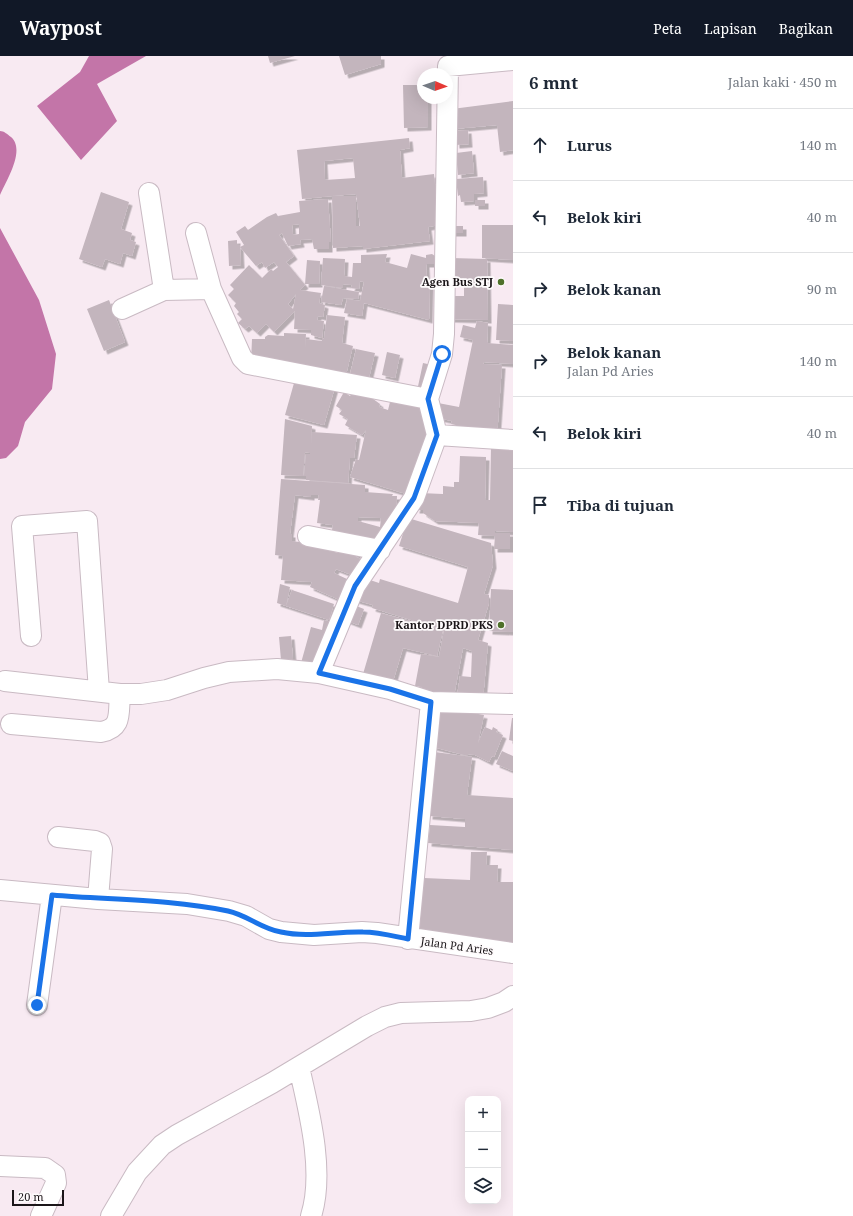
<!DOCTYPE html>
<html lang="id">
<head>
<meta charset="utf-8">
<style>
	body { margin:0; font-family:"Noto Serif",serif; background:#f2f2f3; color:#1f2937 }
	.controls { position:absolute; right:12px; bottom:12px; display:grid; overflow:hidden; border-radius:8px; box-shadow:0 4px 16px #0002 }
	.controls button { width:36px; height:36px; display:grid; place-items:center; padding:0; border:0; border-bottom:1px solid #e0e1e3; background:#fff; color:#1f2937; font:20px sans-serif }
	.compass { position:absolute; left:417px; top:12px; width:36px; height:36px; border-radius:50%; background:#fff; box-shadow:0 4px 16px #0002; rotate:92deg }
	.scale { position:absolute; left:12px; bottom:10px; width:52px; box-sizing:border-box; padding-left:4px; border:2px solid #1b1619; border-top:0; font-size:11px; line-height:14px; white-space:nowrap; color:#1b1619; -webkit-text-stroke:3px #fefbfc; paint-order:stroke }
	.stop { position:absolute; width:12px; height:12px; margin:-9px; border:3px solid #1a73e8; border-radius:50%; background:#fff }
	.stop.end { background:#1a73e8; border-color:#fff; box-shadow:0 1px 4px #0008 }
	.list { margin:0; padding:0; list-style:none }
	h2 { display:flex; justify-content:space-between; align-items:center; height:52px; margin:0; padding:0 16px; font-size:17px }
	h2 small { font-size:13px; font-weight:400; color:#747a83 }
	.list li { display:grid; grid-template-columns:26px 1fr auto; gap:12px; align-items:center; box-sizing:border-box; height:72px; padding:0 16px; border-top:1px solid #e0e1e3 }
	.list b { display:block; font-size:15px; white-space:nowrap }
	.list p { margin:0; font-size:13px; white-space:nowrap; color:#747a83 }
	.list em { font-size:13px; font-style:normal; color:#747a83 }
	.icon { flex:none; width:22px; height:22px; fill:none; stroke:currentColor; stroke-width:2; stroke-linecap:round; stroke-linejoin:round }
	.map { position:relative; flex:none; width:513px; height:1160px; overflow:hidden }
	header { display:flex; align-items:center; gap:24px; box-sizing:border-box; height:56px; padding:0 20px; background:#111827; color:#fff }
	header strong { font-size:19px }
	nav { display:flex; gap:22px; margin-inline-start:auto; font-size:14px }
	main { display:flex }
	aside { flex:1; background:#fff }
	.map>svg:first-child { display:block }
	.water { fill:#c375a8 }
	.building { fill:#c3b5bd; fill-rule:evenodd; filter:url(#shadow) }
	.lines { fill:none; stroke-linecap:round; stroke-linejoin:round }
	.minor-casing { stroke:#c9bac3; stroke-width:22 }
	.minor { stroke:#fff; stroke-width:20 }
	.route { stroke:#1a73e8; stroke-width:5 }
	.poi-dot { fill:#4e7029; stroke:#fefbfc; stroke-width:1.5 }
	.labels { text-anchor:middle; stroke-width:3.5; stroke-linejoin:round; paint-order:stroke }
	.poi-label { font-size:11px; font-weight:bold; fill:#1b1619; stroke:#fefbfc; text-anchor:end }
	.street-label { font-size:11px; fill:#1b1619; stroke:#fefbfc }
</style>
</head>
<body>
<header>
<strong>Waypost</strong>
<nav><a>Peta</a><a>Lapisan</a><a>Bagikan</a></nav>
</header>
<main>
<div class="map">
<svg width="513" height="1160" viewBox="0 0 513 1160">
	<defs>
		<filter id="shadow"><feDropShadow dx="3.5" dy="3.5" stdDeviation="0" flood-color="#0004"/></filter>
	</defs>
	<rect width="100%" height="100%" fill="#f8eaf2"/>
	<path class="water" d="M89 0H146L97 28 117 65 81 104 37 50 80 16Z
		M0 75C4 75 7 78 11 81 26 94 6 125 0 139Z
		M0 172 39 244 56 298 52 333 25 366 18 390 6 402 0 403Z"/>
	<path class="building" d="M268 0H295L270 7Z
		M339 0H381V8L345 19Z
		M403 29H423V42H428V71L404 72Z
		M513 45V94L500 96 497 69 454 73 452 53Z
		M468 74 469 88 456 89 455 75Z
		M409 82 410 92 400 94 402 122 434 118 435 129 442 128 444 142 436 143 439 169 428 171 430 185 363 193V190L333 192 332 140 302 143 297 94ZM353 102 355 122 325 124 324 105ZM377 135 356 138 360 170H356V140H332L356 138V136V138Z
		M472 95 474 117 458 119 456 97Z
		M483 121 484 137 474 138V145L461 146 460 139 458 140 456 123Z
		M101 136 129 146 121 173 132 177 130 184 136 186 132 200 123 197 120 208 105 203 102 211 79 203Z
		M328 143 331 186H329V193H314L312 183 300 184 301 188 288 190 282 177 279 179 294 200 286 206 305 229 300 234 321 237 319 247 325 249 323 261 318 260 317 264 324 265 322 282 311 279V274L294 273 295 255 274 276 266 268 257 277 249 270 245 273 238 267 242 263 237 258 239 256 234 250 236 247 228 239 234 233 230 229 249 209 262 222 271 213 273 215 278 211 274 206 265 212 262 206 256 210 240 191 244 189 236 176 245 170 248 174 267 161 276 157 279 162 278 160 300 156 299 145ZM299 168V178L293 179 292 169ZM296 238 293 253 288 248Z
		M475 144H485V150H475Z
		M482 169H513V204L482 202Z
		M451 170H463V177H452Z
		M237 184V189H240L241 209 229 210 228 185Z
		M387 198 385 206 407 212 411 198 426 202V199L432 198 438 202 441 208H426L427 229H430L429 264 364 247 362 260 344 257 347 243 360 245 364 226 360 225 359 233 351 232 352 229 343 228V232L321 229 323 202 345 203 344 220 352 221 353 207H361V199Z
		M451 202 487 203 488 264 451 263V240H464V226H452Z
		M307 204 320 205 319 228H305Z
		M324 230 359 236 358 243 343 242 341 249 321 246Z
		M109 244 125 286 104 295 87 253Z
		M498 248 513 249V285L496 284Z
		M327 259 345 261 342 287 353 290 345 323 251 306 252 283H265V281L268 279 284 280V277L306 278 305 293 306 283 322 285V282L324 283Z
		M477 265 488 267 487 287 513 289V308L484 306 483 308 502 309 497 381 455 373 456 369 451 368 452 365 438 362V347L459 351 473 284 460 281 463 269 475 272Z
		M356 293 375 297 368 326 349 322Z
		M387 296 400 299 395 322 382 319Z
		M423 307 432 309 425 337 417 335Z
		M296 320 335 331 324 369 285 359Z
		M353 335 369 340 380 348 379 351 388 354 391 342 419 349 434 378 413 440 350 421 356 403 359 404 366 374 362 379 345 369 348 363 339 358 342 354 336 350 344 336 350 340Z
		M285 363 312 370 311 390 312 376 357 379 354 402H350L348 427 306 424V420H304L306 398H310V397L305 396 303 420 281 419Z
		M491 391H513V476L495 475V477H510V493H494L495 480 478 479 479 467 435 465 423 457V454H416L420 437 443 438V430L454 431V426H459L460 400 486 401 485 444H490Z
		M281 423 365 429V436L393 438 392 440H397L396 459 379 485 331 478 333 469 317 467 320 444H318L319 439H311V441L295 439 290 478H292V485L299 486V484L338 497 341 488 359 493 356 501 361 503 357 521 336 513 334 517 347 523 351 528 342 545 310 531 312 526 281 524 283 500 275 499ZM358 461 381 462 380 471 358 465Z
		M408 462 491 487 493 509 484 538 489 539V547L478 584 488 587 483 643 457 640 460 620 471 621 472 595 463 592 453 645 420 638 422 631 415 630 421 598 439 601 444 574 372 552 373 549 355 544 367 523 379 527 380 523 458 547 468 511 399 490Z
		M280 528 290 531 286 550 277 547Z
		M491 533 513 534V576L489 575Z
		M292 534 334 548 329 564 286 550Z
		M351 548 364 553 358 569 345 564Z
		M381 557 443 574 437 600 403 592 391 632 363 618Z
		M324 564 332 566 320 612 301 607 311 571 322 574Z
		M291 580 293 603 281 604 279 581Z
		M445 652 484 659 478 687 485 671 492 674 493 671 498 674 496 676 503 679 494 701 492 700 489 706 475 699 468 698V700L433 691V660Z
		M512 662H513V685L509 684Z
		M502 695 513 700V715L496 708Z
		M435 696 472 701 467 739 513 742V794L428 787 430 769 465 771V763L429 760Z
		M471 796H487L486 809H498L497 826H513V894L421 883 419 872 424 822 470 824Z"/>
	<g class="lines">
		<defs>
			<path id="minor" d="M149 137 164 234
				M196 177 211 233 242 302 248 308 428 343
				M122 253 164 234 211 233
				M437 379 513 384
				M308 480 380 494
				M31 580 22 470 87 465 99 635
				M319 617 355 530 414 442 437 379 428 343 442 298 444 278 448 10 513 4
				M5 625 120 638H141L167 634 204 622 229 616 277 613 319 617 390 633 431 646 513 648
				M11 668 101 676C123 672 118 657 120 638
				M58 781 95 785 100 787 102 793 98 843
				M0 834 98 843 187 848 229 855 246 860 269 873 281 876 314 879 362 876 377 877 513 897
				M408 883 431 646
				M37 949 52 839
				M299 1011C309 1055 325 1116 311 1160
				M0 1110 45 1112 55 1119 56 1127 41 1160
				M111 1160 137 1116 162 1089 177 1079 272 1027 367 970 385 961 401 957 471 955 488 952 504 946 513 940"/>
		</defs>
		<use href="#minor" class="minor-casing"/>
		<use href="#minor" class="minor"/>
	</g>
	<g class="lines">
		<path class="route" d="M37 949 52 839C110 844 170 843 228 855 247 859 262 873 281 876 308 882 336 875 363 876 378 876 393 880 408 883L431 646 390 633 319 617 355 530 414 442 437 379 428 343 442 298"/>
	</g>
	<g class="poi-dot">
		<circle cx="501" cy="226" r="4"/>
		<circle cx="501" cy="569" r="4"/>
	</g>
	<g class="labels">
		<g class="poi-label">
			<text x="493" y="230">Agen Bus STJ</text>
			<text x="493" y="573">Kantor DPRD PKS</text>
		</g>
		<g class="street-label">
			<text transform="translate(457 890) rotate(8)" y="4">Jalan Pd Aries</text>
		</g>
	</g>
</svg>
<div class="controls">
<button>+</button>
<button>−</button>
<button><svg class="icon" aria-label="layers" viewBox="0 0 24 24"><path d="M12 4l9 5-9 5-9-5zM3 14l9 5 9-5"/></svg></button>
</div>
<svg class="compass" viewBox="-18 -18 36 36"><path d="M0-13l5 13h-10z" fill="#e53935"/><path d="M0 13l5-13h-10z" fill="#747a83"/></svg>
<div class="scale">20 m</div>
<div class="stop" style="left:442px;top:298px"></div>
<div class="stop end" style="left:37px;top:949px"></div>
</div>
<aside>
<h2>6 mnt<small>Jalan kaki · 450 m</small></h2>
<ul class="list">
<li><svg class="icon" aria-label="ahead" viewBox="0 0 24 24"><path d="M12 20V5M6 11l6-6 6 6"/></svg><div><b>Lurus</b></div><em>140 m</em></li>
<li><svg class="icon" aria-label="left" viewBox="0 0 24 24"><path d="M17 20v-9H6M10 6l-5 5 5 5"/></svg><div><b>Belok kiri</b></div><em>40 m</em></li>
<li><svg class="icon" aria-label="right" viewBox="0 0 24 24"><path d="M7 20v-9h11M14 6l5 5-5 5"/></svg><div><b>Belok kanan</b></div><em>90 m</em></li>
<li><svg class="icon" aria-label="right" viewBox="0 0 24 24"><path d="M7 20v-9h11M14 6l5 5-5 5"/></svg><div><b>Belok kanan</b><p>Jalan Pd Aries</p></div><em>140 m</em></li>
<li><svg class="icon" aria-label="left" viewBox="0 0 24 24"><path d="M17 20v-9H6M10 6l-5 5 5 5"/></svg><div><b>Belok kiri</b></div><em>40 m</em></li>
<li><svg class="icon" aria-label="arrive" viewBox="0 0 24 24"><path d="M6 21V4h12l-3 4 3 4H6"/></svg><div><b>Tiba di tujuan</b></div></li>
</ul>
</aside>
</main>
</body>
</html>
